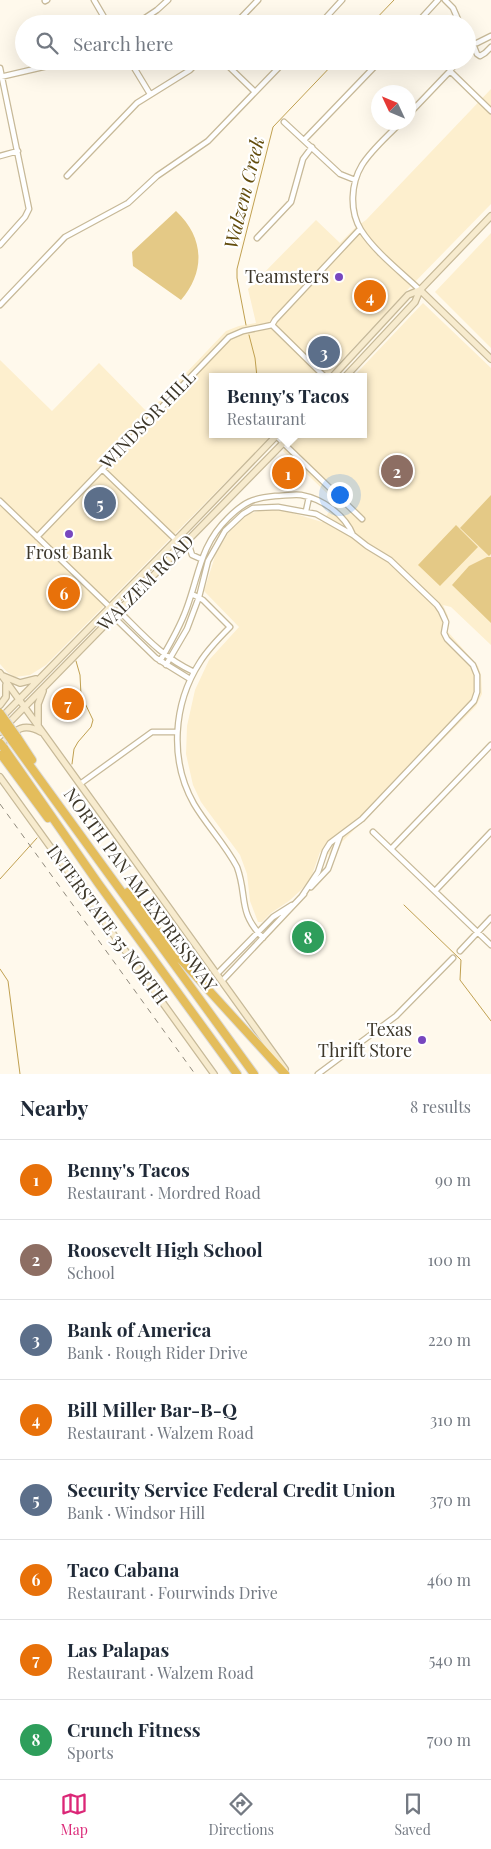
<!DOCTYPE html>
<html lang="en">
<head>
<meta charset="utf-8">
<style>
	body { margin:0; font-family:"Playfair Display",serif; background:#f6f6f7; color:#1f2937 }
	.compass { position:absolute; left:371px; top:85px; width:45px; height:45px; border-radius:50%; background:#fff; box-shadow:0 5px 20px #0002; rotate:314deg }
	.you { position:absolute; left:339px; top:494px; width:18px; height:18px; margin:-12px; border:4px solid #fff; border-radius:50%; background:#1a73e8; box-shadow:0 0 0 8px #1a73e833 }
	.badge { display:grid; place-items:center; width:32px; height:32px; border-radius:50%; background:#db2777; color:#fff; font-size:16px; font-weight:700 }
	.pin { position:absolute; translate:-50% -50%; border:2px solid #fff; box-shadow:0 1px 5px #0006 }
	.popup { position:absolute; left:209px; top:373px; width:158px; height:65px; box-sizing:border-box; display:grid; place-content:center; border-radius:0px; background:#fff; filter:drop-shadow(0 1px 4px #0005); font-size:16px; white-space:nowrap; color:#747a83 }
	.popup b { font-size:19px; color:#1f2937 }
	.popup::after { content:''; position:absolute; left:50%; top:100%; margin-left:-10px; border:10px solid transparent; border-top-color:#fff }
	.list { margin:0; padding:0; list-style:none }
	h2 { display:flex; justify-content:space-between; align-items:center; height:65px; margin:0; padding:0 20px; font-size:21px }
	h2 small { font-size:16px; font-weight:400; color:#747a83 }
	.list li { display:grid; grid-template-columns:32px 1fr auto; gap:15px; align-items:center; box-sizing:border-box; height:80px; padding:0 20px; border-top:1px solid #e0e1e3 }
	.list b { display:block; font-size:19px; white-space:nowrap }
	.list p { margin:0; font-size:16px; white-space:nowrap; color:#747a83 }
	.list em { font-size:16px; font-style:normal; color:#747a83 }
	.icon { flex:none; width:28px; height:28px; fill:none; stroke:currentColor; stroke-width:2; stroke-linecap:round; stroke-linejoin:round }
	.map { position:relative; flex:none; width:491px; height:1074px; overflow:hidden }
	.search { position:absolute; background:#fff; box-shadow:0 5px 20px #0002; left:15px; right:15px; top:15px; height:55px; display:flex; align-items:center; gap:12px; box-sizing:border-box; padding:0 18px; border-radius:28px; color:#747a83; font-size:19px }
	.sheet { height:705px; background:#fff }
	nav { display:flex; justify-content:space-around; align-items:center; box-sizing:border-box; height:70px; border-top:1px solid #e0e1e3; background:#fff; font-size:14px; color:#747a83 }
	nav a { display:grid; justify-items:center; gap:2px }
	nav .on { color:#db2777 }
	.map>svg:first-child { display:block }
	.built { fill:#fdefce }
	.green { fill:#e4c986 }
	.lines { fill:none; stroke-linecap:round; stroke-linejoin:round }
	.stream { stroke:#c0a050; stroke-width:1 }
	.street-casing { stroke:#c7b998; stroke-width:7 }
	.secondary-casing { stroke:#c7b998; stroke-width:8 }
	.highway-casing { stroke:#dcdbd9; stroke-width:10 }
	.street { stroke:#fff; stroke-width:4.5 }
	.secondary { stroke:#f7ebce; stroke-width:5.5 }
	.highway { stroke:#e4bd5b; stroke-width:8 }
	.rail { stroke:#908a7d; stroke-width:1; stroke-dasharray:6 6; stroke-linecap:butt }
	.highway-bridge-casing { stroke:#dcdbd9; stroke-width:10; stroke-linecap:butt }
	.highway-bridge { stroke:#e4bd5b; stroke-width:8 }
	.poi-dot { fill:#7747bf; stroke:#fff; stroke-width:2 }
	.labels { text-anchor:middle; stroke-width:4.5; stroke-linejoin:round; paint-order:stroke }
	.poi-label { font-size:18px; fill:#3d372a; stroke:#fff; text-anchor:end }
	.street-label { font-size:18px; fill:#3d372a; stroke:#fff }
	.water-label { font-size:19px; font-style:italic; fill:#624c0c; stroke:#fff }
</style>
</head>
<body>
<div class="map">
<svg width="491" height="1074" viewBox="0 0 491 1074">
	<rect width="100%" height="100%" fill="#fff9ec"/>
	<path class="built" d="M491 89V204L411 286 326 377H213V434H273L46 665 30 675 15 677 7 672 0 664V360L52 411 99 363 148 413 226 331 239 326 256 323 248 289 316 220 340 243 356 227 366 220Z
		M491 233V348L435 292Z
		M423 303 491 368V645L451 607 443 605 448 616V632L478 666 481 675 482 694 476 706 342 842 336 856 320 852 311 878 301 890 289 901 271 913 262 922H258L250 901 247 874 240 855 201 802 193 785 186 754 187 726 195 690 209 660 239 627 204 591 216 553 229 532 248 514 265 509 286 511 322 522 336 502 283 451 299 434H363V377H353Z"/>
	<path class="green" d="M176 211C204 237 206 271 181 300L133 266 132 252Z
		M491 495V554L489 556 460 528Z
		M456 525 478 547 440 586 418 565Z
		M487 557H491V623L452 585 469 566Z"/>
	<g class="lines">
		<path class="stream" d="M371 24 394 0
			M246 325 237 278V269L273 127 336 61
			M249 335 255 358 257 377
			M72 764 74 749 78 742 91 727 93 720 81 695 80 675 76 661
			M0 879 37 838
			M404 905 461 960 460 980 491 1021
			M0 969 8 981 20 1074"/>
		<defs>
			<path id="street" d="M94 0 108 24
				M445 0 453 8 460 24
				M45 1 47 0
				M136 24 157 10 168 0
				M235 24 258 0
				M320 24 342 0
				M416 24 438 0
				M473 44 477 54 480 56 485 53 491 47
				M467 45 477 43 491 36
				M130 61 150 94
				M223 61 255 92
				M0 68 29 209 25 217 0 245
				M450 71 491 111
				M0 77 69 61
				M408 115 450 71 457 61
				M284 122 340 174 355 180
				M401 122C388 136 372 149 362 165 351 183 349 211 361 230 375 252 401 272 420 290
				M304 140 380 61
				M0 156 18 151
				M67 176 137 103 190 70 199 61
				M257 238 291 202 303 159 312 147
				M0 305 65 237 128 203 157 176 208 141 285 61
				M272 325 275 320 360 229
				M272 325 325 377
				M276 436 362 519
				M102 469 176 540
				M0 501 116 613 123 615C146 638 164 658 194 672
				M306 511 309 497
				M37 537 229 337 243 331 272 325
				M188 542 192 555 201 559
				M192 594 203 600 230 627C219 638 208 649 200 662 173 704 169 760 194 804 207 826 225 844 237 867 248 897 237 911 263 938
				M116 613 118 621 156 658 190 679
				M160 661C170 644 179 629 186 610 199 576 200 545 228 518 244 502 253 498 275 496 283 496 293 494 301 495 323 499 345 515 353 535
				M166 665 187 629 199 597 208 561 225 531 243 514 253 508 278 507 316 514 353 535 367 546 390 560 437 605 441 611 446 622 444 633 447 639 473 665 477 675V692L474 701 362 819 330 843 325 851 318 872 302 896
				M80 784 152 732H177
				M373 832 491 945
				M391 849 491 745
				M311 887 328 869 340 836
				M435 891 491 832
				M460 951 491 918
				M217 974 273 917 292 905
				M222 981 304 894
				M318 1074 396 1016 453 958"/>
			<path id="secondary" d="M420 290 491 359
				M332 377 408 295 420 290
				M345 377 415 302 420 290 491 216
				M170 556 178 545 176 540
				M0 673 285 1069
				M3 676 20 683 36 679
				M0 705 6 697V685
				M0 719 176 540 278 434
				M38 725V704L43 691
				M0 732 292 434
				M0 745C14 732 21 721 41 732
				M0 777 214 1074"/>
			<path id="highway" d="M17 737 32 760
				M12 741 254 1074
				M4 748 98 883 237 1074
				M0 753 48 818
				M128 892 174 952 285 1074"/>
		</defs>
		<use href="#street" class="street-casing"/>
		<use href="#secondary" class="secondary-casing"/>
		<use href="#highway" class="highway-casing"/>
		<use href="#street" class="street"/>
		<use href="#secondary" class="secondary"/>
		<use href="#highway" class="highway"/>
		<path class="rail" d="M0 804 195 1074"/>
		<defs>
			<path id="highway-bridge" d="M0 713 17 737
				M0 724 12 741
				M0 743 4 748"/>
		</defs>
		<use href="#highway-bridge" class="highway-bridge-casing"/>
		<use href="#highway-bridge" class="highway-bridge"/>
	</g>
	<g class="poi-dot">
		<circle cx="339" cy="277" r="5"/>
		<circle cx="69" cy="534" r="5"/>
		<circle cx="422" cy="1040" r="5"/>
	</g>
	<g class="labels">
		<g class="poi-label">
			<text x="329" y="283">Teamsters</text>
			<text x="69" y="559" text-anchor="middle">Frost Bank</text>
			<text x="412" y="1036">Texas<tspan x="412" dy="21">Thrift Store</tspan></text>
		</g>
		<g class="street-label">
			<text transform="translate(148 420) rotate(-46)" y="6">WINDSOR HILL</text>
			<text transform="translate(146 583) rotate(-45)" y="6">WALZEM ROAD</text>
			<text transform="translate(140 890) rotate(54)" y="6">NORTH PAN AM EXPRESSWAY</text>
			<text transform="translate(107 925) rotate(54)" y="6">INTERSTATE 35 NORTH</text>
		</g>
		<g class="water-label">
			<text transform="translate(244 193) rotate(-76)" y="7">Walzem Creek</text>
		</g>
	</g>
</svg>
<svg class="compass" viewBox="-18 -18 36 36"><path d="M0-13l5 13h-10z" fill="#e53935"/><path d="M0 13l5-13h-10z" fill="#747a83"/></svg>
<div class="you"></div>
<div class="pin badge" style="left:288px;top:473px;background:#e8710a">1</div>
<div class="popup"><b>Benny's Tacos</b>Restaurant</div>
<div class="pin badge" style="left:397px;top:471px;background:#8d6e63">2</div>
<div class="pin badge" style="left:324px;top:352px;background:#5c6f8a">3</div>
<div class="pin badge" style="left:370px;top:296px;background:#e8710a">4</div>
<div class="pin badge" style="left:100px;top:503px;background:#5c6f8a">5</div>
<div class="pin badge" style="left:64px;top:593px;background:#e8710a">6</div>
<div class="pin badge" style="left:68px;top:704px;background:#e8710a">7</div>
<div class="pin badge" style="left:308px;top:937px;background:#2e9e5b">8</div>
<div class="search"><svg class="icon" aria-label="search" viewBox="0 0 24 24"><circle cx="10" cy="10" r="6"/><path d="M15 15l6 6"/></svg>Search here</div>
</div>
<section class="sheet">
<h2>Nearby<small>8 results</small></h2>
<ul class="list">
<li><span class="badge" style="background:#e8710a">1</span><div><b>Benny's Tacos</b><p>Restaurant · Mordred Road</p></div><em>90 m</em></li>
<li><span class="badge" style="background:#8d6e63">2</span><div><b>Roosevelt High School</b><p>School</p></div><em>100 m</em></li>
<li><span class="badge" style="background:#5c6f8a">3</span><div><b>Bank of America</b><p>Bank · Rough Rider Drive</p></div><em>220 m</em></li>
<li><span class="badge" style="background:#e8710a">4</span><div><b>Bill Miller Bar-B-Q</b><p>Restaurant · Walzem Road</p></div><em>310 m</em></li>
<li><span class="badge" style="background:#5c6f8a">5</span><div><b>Security Service Federal Credit Union</b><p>Bank · Windsor Hill</p></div><em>370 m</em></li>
<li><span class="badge" style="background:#e8710a">6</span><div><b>Taco Cabana</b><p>Restaurant · Fourwinds Drive</p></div><em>460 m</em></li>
<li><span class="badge" style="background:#e8710a">7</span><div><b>Las Palapas</b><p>Restaurant · Walzem Road</p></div><em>540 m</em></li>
<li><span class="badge" style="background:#2e9e5b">8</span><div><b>Crunch Fitness</b><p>Sports</p></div><em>700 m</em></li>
</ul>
</section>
<nav>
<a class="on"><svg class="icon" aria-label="map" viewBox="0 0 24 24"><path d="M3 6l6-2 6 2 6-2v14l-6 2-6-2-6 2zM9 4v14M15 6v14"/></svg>Map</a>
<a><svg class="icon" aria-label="directions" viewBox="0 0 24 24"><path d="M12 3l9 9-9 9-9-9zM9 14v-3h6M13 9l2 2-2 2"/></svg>Directions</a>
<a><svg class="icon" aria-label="saved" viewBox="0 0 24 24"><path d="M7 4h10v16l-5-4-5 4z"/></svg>Saved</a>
</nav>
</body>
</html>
